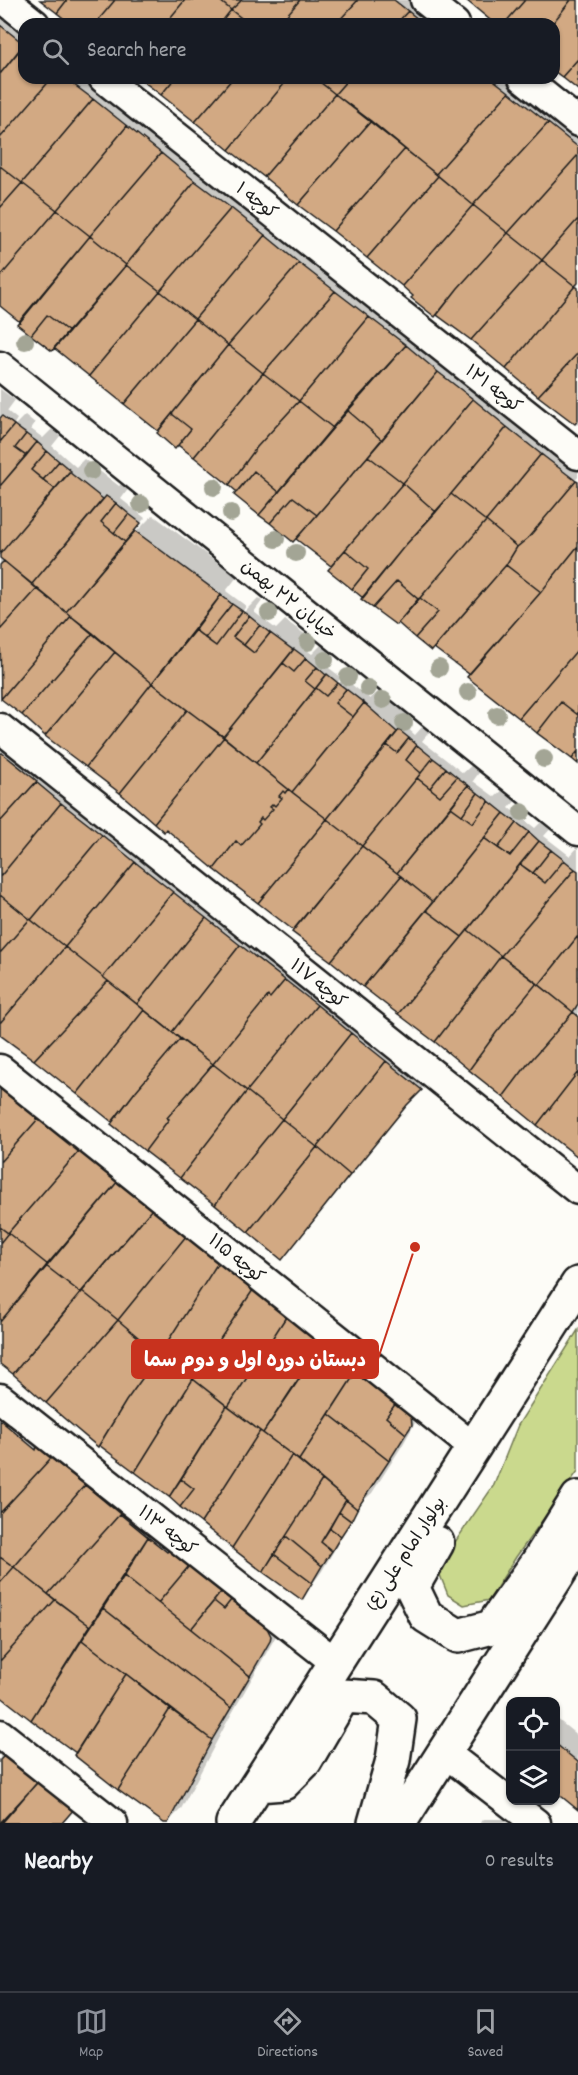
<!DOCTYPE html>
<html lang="en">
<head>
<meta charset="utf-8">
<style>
	body { margin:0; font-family:Dekko,"Playpen Sans Arabic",sans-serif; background:#242831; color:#f1f3f6 }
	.controls { position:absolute; right:18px; bottom:18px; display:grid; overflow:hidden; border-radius:12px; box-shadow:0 2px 4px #0004 }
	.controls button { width:54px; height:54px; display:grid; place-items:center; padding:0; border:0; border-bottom:2px solid #363941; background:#171b24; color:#f1f3f6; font:30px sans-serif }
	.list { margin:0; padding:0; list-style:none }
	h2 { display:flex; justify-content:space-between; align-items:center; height:78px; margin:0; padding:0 24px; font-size:26px }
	h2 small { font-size:20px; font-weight:400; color:#9ea1a6 }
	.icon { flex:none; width:33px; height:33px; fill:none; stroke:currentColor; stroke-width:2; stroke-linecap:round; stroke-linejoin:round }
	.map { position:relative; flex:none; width:578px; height:1823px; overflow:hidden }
	.search { position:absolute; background:#171b24; box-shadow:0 2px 4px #0004; left:18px; right:18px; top:18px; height:66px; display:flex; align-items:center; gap:15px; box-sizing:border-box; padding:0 21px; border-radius:18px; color:#9ea1a6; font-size:22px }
	.sheet { height:168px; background:#171b24 }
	nav { display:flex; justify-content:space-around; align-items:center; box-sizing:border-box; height:84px; border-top:2px solid #363941; background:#171b24; font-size:16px; color:#9ea1a6 }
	nav a { display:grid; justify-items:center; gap:3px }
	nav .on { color:#8c9099 }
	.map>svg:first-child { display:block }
	.green { fill:#cad98d; stroke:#737a54; stroke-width:1.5 }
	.shadow { fill:#0003 }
	.building { fill:#d2a983; stroke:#1c1c1c; stroke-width:1.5 }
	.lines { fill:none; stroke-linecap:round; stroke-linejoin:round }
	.minor-casing { stroke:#1c1c1c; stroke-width:33 }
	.major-casing { stroke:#1c1c1c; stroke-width:38 }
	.minor { stroke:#fdfcf7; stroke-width:28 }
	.major { stroke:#fdfcf7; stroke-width:33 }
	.tree { fill:#a3a595 }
	.labels { text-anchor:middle; stroke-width:4.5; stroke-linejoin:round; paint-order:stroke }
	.street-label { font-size:18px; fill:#1c1c1c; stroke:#fdfcf7 }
	.leader { fill:none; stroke:#c8321e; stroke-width:2 }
	.callout-dot { fill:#c8321e; stroke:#fdfcf7; stroke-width:2 }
	.callout { fill:#c8321e; stroke:#c8321e; stroke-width:2 }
	.callout-label { font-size:20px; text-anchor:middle; font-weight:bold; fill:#fff }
</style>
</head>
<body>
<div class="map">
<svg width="578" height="1823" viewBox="0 0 578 1823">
	<rect width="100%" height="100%" fill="#fdfcf7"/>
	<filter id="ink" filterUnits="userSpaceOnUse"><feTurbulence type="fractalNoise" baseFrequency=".0167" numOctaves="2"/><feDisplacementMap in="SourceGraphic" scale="12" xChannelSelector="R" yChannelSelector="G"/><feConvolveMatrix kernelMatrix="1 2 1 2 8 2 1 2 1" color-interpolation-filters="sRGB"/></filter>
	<g filter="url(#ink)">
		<path class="green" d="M578 1330V1471L516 1557 489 1600 464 1605 448 1595 440 1575 453 1545 494 1485 518 1425Z"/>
		<path class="shadow" d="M0 0 24 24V78H98L578 464V477L529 534 536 531 578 481V762L473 668 469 672 434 646 415 636 335 560 331 564 296 537 244 485 164 424 158 429 0 304Z
			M44 0H417L463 24H74Z
			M142 78H523L578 122V425Z
			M0 389 15 400 7 411 17 419 14 424 15 425 25 415 35 423 31 429 43 438 52 429 60 436 52 446 76 467 84 459 119 486 122 483 129 488 121 499 145 518 134 530 136 532 153 515 237 577 226 591 246 606 243 611 244 612 258 598 262 601 254 612 276 629 285 620 306 635 299 644 312 654 321 645 330 652 321 662 341 677 338 682 339 683 353 669 359 674 351 684 370 699 380 690 410 717 404 725 415 735 424 725 431 730 422 741 463 773 473 764 481 770 473 781 495 797 505 788 518 798 509 808 535 828 544 819 553 826 544 836 570 856 578 847V1155L435 1041 294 931 296 930 166 828 164 830 0 697Z
			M0 729 435 1074 421 1089 296 1243 281 1258 66 1083 0 1033Z
			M0 1063 416 1415 413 1421 415 1423 402 1446 372 1493 362 1502 322 1571 302 1598 100 1443 0 1362Z
			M0 1395 235 1595 231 1599 233 1601 243 1591 280 1629 226 1724 181 1809 167 1823 78 1752 0 1694Z
			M556 1718 578 1736V1808L556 1790Z
			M0 1725 52 1769 61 1823H0Z
			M484 1819H508L512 1823H480Z"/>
		<path class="building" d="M40 0H67L57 13Z
			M67 0H115L95 24H71L57 13Z
			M115 0H185L165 24H95Z
			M185 0H219L231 10 220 24H165Z
			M219 0H242L231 10Z
			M242 0H300L279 24H249L231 10Z
			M300 0H358L336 24H279Z
			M358 0H394L408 11 396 24H336Z
			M466 0H525L504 24H495Z
			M525 0H571L552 24H504Z
			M571 0H578V59L562 77 554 71V24H552Z
			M231 10 249 24H220Z
			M408 11 424 24H396Z
			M0 25 24 44 0 74Z
			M24 45V78H52L0 138V74Z
			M578 59V90L562 77Z
			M52 78H65L93 99 22 183 0 166V138Z
			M139 78H175L161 95Z
			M175 78H233L195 122 161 95Z
			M233 78H289L229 150 195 122Z
			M289 78H315L335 94 264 177 229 150Z
			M315 78H349L335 94Z
			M349 78H491L509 92 436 174 335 94Z
			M509 92 548 123 473 205 436 174Z
			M335 94 371 121 298 205 264 177Z
			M93 99 127 126 57 210 22 183Z
			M371 121 405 149 333 231 298 205Z
			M548 123 578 147V155L508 233 473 205Z
			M127 126 161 153 90 236 57 210Z
			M405 149 438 176 367 258 333 231Z
			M161 153 195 181 126 265 90 236Z
			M578 155V219L542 260 508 233Z
			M0 166 22 183 0 208Z
			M438 176 473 205 402 286 367 258Z
			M195 181 231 208 160 291 126 265Z
			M22 183 57 210 0 277V208Z
			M473 205 508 233 458 288 435 317 411 298 413 296 402 286Z
			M231 208 265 235 195 319 160 291Z
			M57 210 90 236 20 322 0 306V277Z
			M578 219V283L575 286 542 260Z
			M508 233 542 260 471 340 437 315 458 288Z
			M265 235 299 263 228 345 195 319Z
			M90 236 126 265 69 332 47 315 31 335 17 324Z
			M542 260 575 286 506 369 471 340Z
			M299 263 335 291 263 373 228 345Z
			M126 265 160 291 89 376 54 348Z
			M575 286 578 288V353L538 396 506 369Z
			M160 291 195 319 124 404 89 376Z
			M335 291 369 317 299 401 263 373Z
			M47 315 69 332 52 351 31 335Z
			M369 317 406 345 333 428 299 401Z
			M195 319 228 345 158 431 124 404Z
			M228 345 263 373 194 457 178 445 191 429 172 414Z
			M406 345 438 372 382 440 347 410Z
			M578 353V420L575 424 538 396Z
			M438 372 473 399 403 483 368 456Z
			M263 373 299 401 257 447 229 485 194 457Z
			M473 399 507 427 436 512 403 483Z
			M299 401 333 428 279 492 254 471 237 492 229 485 257 447Z
			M347 410 382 440 317 515 293 497 270 523 259 515Z
			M172 414 191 429 175 449 157 433Z
			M2 416 14 425 0 442V418Z
			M14 425 26 434 15 448 26 456 0 486V442Z
			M507 427 541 454 486 521 451 494Z
			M26 434 37 442 26 456 15 448Z
			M37 442 47 451 31 470 55 489 0 554V486Z
			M47 451 59 461 43 480 31 470Z
			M541 454 576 481 528 538 517 547 486 521Z
			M368 456 403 483 331 566 296 539Z
			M59 461 71 471 55 489 43 480Z
			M254 471 279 492 259 515 234 495Z
			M69 472 103 499 32 584 0 558V554Z
			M576 481 578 482V546L541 592 506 565 517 547 528 538Z
			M403 483 436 512 403 548 363 598 352 589 368 569 345 550Z
			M451 494 486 521 420 598 418 599 397 581 373 608 361 599 403 548Z
			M106 496 116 503 101 522 125 542 66 612 32 584Z
			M293 497 317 515 293 542 270 523Z
			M116 503 129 514 114 533 101 522Z
			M129 514 141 523 125 542 114 533Z
			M486 521 517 547 506 565 431 651 415 638 438 612 420 598Z
			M135 531 221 595 152 683 66 612Z
			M578 546V649L519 718 467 677 541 592Z
			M345 550 368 569 352 589 328 570Z
			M4 561 37 589 0 630V565Z
			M506 565 541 592 469 674 434 648Z
			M397 581 418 599 396 625 373 608Z
			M37 589 71 616 1 699 0 630Z
			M221 595 232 604 205 638 195 630Z
			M420 598 438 612 415 638 398 623Z
			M232 604 242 611 216 646 205 638Z
			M242 611 249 616 233 637 254 653 270 633 293 650 223 737 152 683 195 630 216 646Z
			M71 616 93 633 22 715 1 699Z
			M249 616 260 625 244 645 233 637Z
			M260 625 270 633 254 653 244 645Z
			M93 633 115 652 45 736 22 715Z
			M294 649 306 658 294 672 283 663Z
			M578 649V715L561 702 537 733 519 718Z
			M115 652 152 683 86 767 45 736Z
			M306 658 317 667 305 681 315 689 256 763 223 737 283 663 294 672Z
			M317 667 326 675 315 689 305 681Z
			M327 674 338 683 326 696 316 688Z
			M152 683 187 710 120 793 86 767Z
			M338 683 346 689 335 703 353 717 292 792 256 763 316 688 326 696Z
			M346 689 364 703 353 717 335 703Z
			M561 702 578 715V751L572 759 537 733Z
			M364 703 397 732 327 819 292 792Z
			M187 710 224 737 154 823 120 793Z
			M399 730 409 738 397 753 387 745Z
			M224 737 288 789 285 793 283 791 279 796 282 798 275 806 273 804 270 807 273 809 263 820 261 818 258 822 260 824 241 846 236 841 214 869 166 829 164 832 154 823Z
			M409 738 417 745 406 760 421 773 362 846 327 819 387 745 397 753Z
			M417 745 433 758 421 773 406 760Z
			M578 751V764L572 759Z
			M2 753 37 781 0 822V754Z
			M433 758 446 768 430 788 417 778Z
			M446 768 457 777 440 796 430 788Z
			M457 777 468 785 397 873 362 846 417 778 440 796Z
			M36 782 61 803 0 877V822Z
			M468 785 478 793 462 815 451 807Z
			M288 789 327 819 258 903 214 869 236 841 241 846 260 824 258 822 261 818 263 820 273 809 270 807 273 804 275 806 282 798 279 796 283 791 285 793Z
			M478 793 489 801 473 823 462 815Z
			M489 801 504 813 433 902 397 873 451 807 473 823Z
			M61 803 102 835 31 920 0 895V877Z
			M504 813 517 823 498 848 484 838Z
			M327 819 362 846 293 930 258 903Z
			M517 823 529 832 510 856 498 848Z
			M529 832 539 841 462 937 426 910 484 838 510 856Z
			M102 835 135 862 65 947 31 920Z
			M539 841 551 850 533 873 520 864Z
			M362 846 401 876 331 961 292 932Z
			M551 850 564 860 545 883 533 873Z
			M564 860 575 869 501 956 468 930 520 864 545 883Z
			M135 862 173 892 103 977 65 947Z
			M575 869 578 871V936L539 985 501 956Z
			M401 876 433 902 363 987 331 961Z
			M173 892 206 918 137 1004 103 977Z
			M0 895 30 919 0 953Z
			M426 910 462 937 398 1014 363 987Z
			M206 918 240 945 172 1032 137 1004Z
			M30 919 65 947 0 1023V953Z
			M468 930 501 956 435 1042 398 1014Z
			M578 936V1004L573 1012 539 985Z
			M240 945 285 980 270 998 268 996 213 1064 172 1032Z
			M65 947 108 981 34 1060 0 1035V1023Z
			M501 956 537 983 496 1033 469 1070 435 1042Z
			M285 980 317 1005 247 1091 213 1064 268 996 270 998Z
			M108 981 144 1010 77 1094 34 1060Z
			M537 983 573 1012 527 1065 503 1097 469 1070 496 1033Z
			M317 1005 351 1033 282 1119 247 1091Z
			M144 1010 180 1039 135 1092 112 1122 77 1094Z
			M573 1012 578 1016V1072L537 1125 503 1097 527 1065Z
			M351 1033 386 1061 317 1147 282 1119Z
			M180 1039 213 1064 167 1118 169 1119 145 1151 111 1124 135 1092Z
			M386 1061 422 1090 407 1105 350 1175 317 1147Z
			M213 1064 247 1091 180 1178 145 1151 169 1119 167 1118Z
			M578 1072V1157L537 1125Z
			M0 1088 38 1119 0 1162Z
			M247 1091 282 1119 237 1174 215 1205 180 1178Z
			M38 1119 79 1151 8 1233 0 1227V1162Z
			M282 1119 317 1147 248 1232 215 1205 237 1174Z
			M317 1147 350 1175 282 1260 248 1232Z
			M79 1151 118 1181 48 1265 8 1233Z
			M118 1181 152 1209 81 1293 46 1266Z
			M152 1209 187 1235 118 1320 82 1291Z
			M0 1227 8 1233 0 1243Z
			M8 1233 48 1265 0 1322V1243Z
			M187 1235 219 1261 159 1355 118 1320Z
			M219 1261 253 1290 193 1379 159 1355Z
			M46 1266 81 1293 13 1374 0 1364V1322Z
			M253 1290 286 1317 228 1407 193 1379Z
			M82 1291 118 1320 46 1403 13 1374Z
			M288 1314 322 1343 263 1433 228 1407Z
			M118 1320 159 1355 126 1401 98 1447 46 1403Z
			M322 1345 345 1363 358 1369 299 1460 263 1433Z
			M159 1355 193 1379 135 1472 99 1445 126 1401Z
			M358 1369 396 1403 386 1417 406 1434 389 1461 329 1414Z
			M193 1379 227 1406 169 1497 135 1472Z
			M396 1403 411 1416 412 1425 406 1434 386 1417Z
			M227 1406 260 1431 201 1523 180 1507 194 1489 181 1479Z
			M329 1414 389 1461 357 1509 299 1460Z
			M0 1420 36 1450 37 1446 51 1458 0 1513Z
			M260 1431 292 1455 232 1548 201 1523Z
			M292 1455 322 1480 263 1572 232 1548Z
			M51 1458 85 1485 14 1567 0 1557V1513Z
			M181 1479 194 1489 180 1507 169 1497Z
			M322 1480 346 1500 321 1542 332 1551 322 1566 286 1536Z
			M85 1485 120 1514 48 1594 14 1567Z
			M346 1500 357 1509 351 1521 339 1512Z
			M339 1512 351 1521 341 1536 330 1528Z
			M120 1514 148 1537 90 1626 48 1594Z
			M330 1528 341 1536 332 1551 321 1542Z
			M286 1536 322 1566 312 1583 274 1554Z
			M148 1537 167 1552 169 1550 189 1566 158 1603 124 1576Z
			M274 1554 312 1583 302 1600 263 1572Z
			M0 1557 14 1567 0 1583Z
			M189 1566 221 1592 191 1629 158 1603Z
			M14 1567 55 1600 0 1661V1583Z
			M124 1576 250 1676 231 1708 103 1608Z
			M221 1592 231 1600 224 1609 214 1601Z
			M55 1600 90 1626 31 1720 0 1696V1661Z
			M231 1600 267 1628 271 1636 270 1641 250 1676 191 1629 214 1601 224 1609Z
			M103 1608 231 1708 212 1740 82 1640Z
			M82 1640 126 1674 76 1753 31 1720Z
			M126 1674 170 1709 118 1790 74 1755Z
			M170 1709 212 1740 168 1823H164L118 1790Z
			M556 1744 578 1762V1810L556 1792Z
			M5 1755 37 1783 0 1823V1760Z
			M40 1779 75 1808 62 1823H2Z"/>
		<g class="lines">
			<defs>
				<path id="minor" d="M5 0 35 24
					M425 0 455 24
					M103 78 578 455
					M523 78 578 122
					M0 366 578 831
					M0 728 578 1190
					M0 1069 473 1447
					M0 1398 336 1663
					M0 1734 113 1823
					M444 1752 536 1823"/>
				<path id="major" d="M437 1543 412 1587 426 1616 458 1636 492 1627 538 1562 578 1498
					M258 1785 283 1783 305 1761 343 1696 374 1698 399 1719 393 1760 375 1823
					M233 1823 578 1284
					M399 1823 578 1543"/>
			</defs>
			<use href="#minor" class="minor-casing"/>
			<use href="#major" class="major-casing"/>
			<use href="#minor" class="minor"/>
			<use href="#major" class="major"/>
		</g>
		<g class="tree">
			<circle cx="25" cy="341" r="9"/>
			<circle cx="91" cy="471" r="9"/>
			<circle cx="214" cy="487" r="9"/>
			<circle cx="141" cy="504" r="9"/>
			<circle cx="231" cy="513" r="9"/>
			<circle cx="276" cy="539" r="9"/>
			<circle cx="296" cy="553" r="9"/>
			<circle cx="269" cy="613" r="9"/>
			<circle cx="308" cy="642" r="9"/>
			<circle cx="325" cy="660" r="9"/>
			<circle cx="439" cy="668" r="9"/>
			<circle cx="348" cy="677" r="9"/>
			<circle cx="368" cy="688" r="9"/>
			<circle cx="468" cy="692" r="9"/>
			<circle cx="383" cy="700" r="9"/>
			<circle cx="497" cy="715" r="9"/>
			<circle cx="404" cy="723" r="9"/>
			<circle cx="544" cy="759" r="9"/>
			<circle cx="522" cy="812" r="9"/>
		</g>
	</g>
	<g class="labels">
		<g class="street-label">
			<text transform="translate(257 200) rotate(38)" y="6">کوچه ۱</text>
			<text transform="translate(494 388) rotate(38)" y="6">کوچه ۱۲۱</text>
			<text transform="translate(289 599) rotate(39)" y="6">خیابان ۲۲ بهمن</text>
			<text transform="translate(319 983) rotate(39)" y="6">کوچه ۱۱۷</text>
			<text transform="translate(237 1258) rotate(39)" y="6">کوچه ۱۱۵</text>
			<text transform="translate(168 1530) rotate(38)" y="6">کوچه ۱۱۳</text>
			<text transform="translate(405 1553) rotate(-57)" y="6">بولوار امام علی (ع)</text>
		</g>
	</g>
	<path class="leader" d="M415 1247L378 1359"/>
	<circle class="callout-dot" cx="415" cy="1247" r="6"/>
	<rect class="callout" x="132" y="1340" width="246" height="38" rx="6"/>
	<g class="callout-label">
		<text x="255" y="1366">دبستان دوره اول و دوم سما</text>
	</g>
</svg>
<div class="controls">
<button><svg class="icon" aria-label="locate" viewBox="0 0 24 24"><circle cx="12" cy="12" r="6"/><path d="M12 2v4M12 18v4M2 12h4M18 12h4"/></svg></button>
<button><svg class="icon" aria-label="layers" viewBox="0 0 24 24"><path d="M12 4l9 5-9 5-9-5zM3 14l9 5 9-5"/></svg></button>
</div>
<div class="search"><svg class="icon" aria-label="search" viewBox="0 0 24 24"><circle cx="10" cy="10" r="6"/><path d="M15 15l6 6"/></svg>Search here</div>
</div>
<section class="sheet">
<h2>Nearby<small>0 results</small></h2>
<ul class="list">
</ul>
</section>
<nav>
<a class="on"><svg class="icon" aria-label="map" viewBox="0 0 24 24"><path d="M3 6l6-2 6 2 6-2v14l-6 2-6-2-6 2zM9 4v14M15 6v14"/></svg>Map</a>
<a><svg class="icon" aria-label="directions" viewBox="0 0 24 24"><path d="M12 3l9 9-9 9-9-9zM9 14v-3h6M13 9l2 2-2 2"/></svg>Directions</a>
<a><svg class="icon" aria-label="saved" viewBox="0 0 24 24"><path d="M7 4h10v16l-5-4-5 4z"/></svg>Saved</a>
</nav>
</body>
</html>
